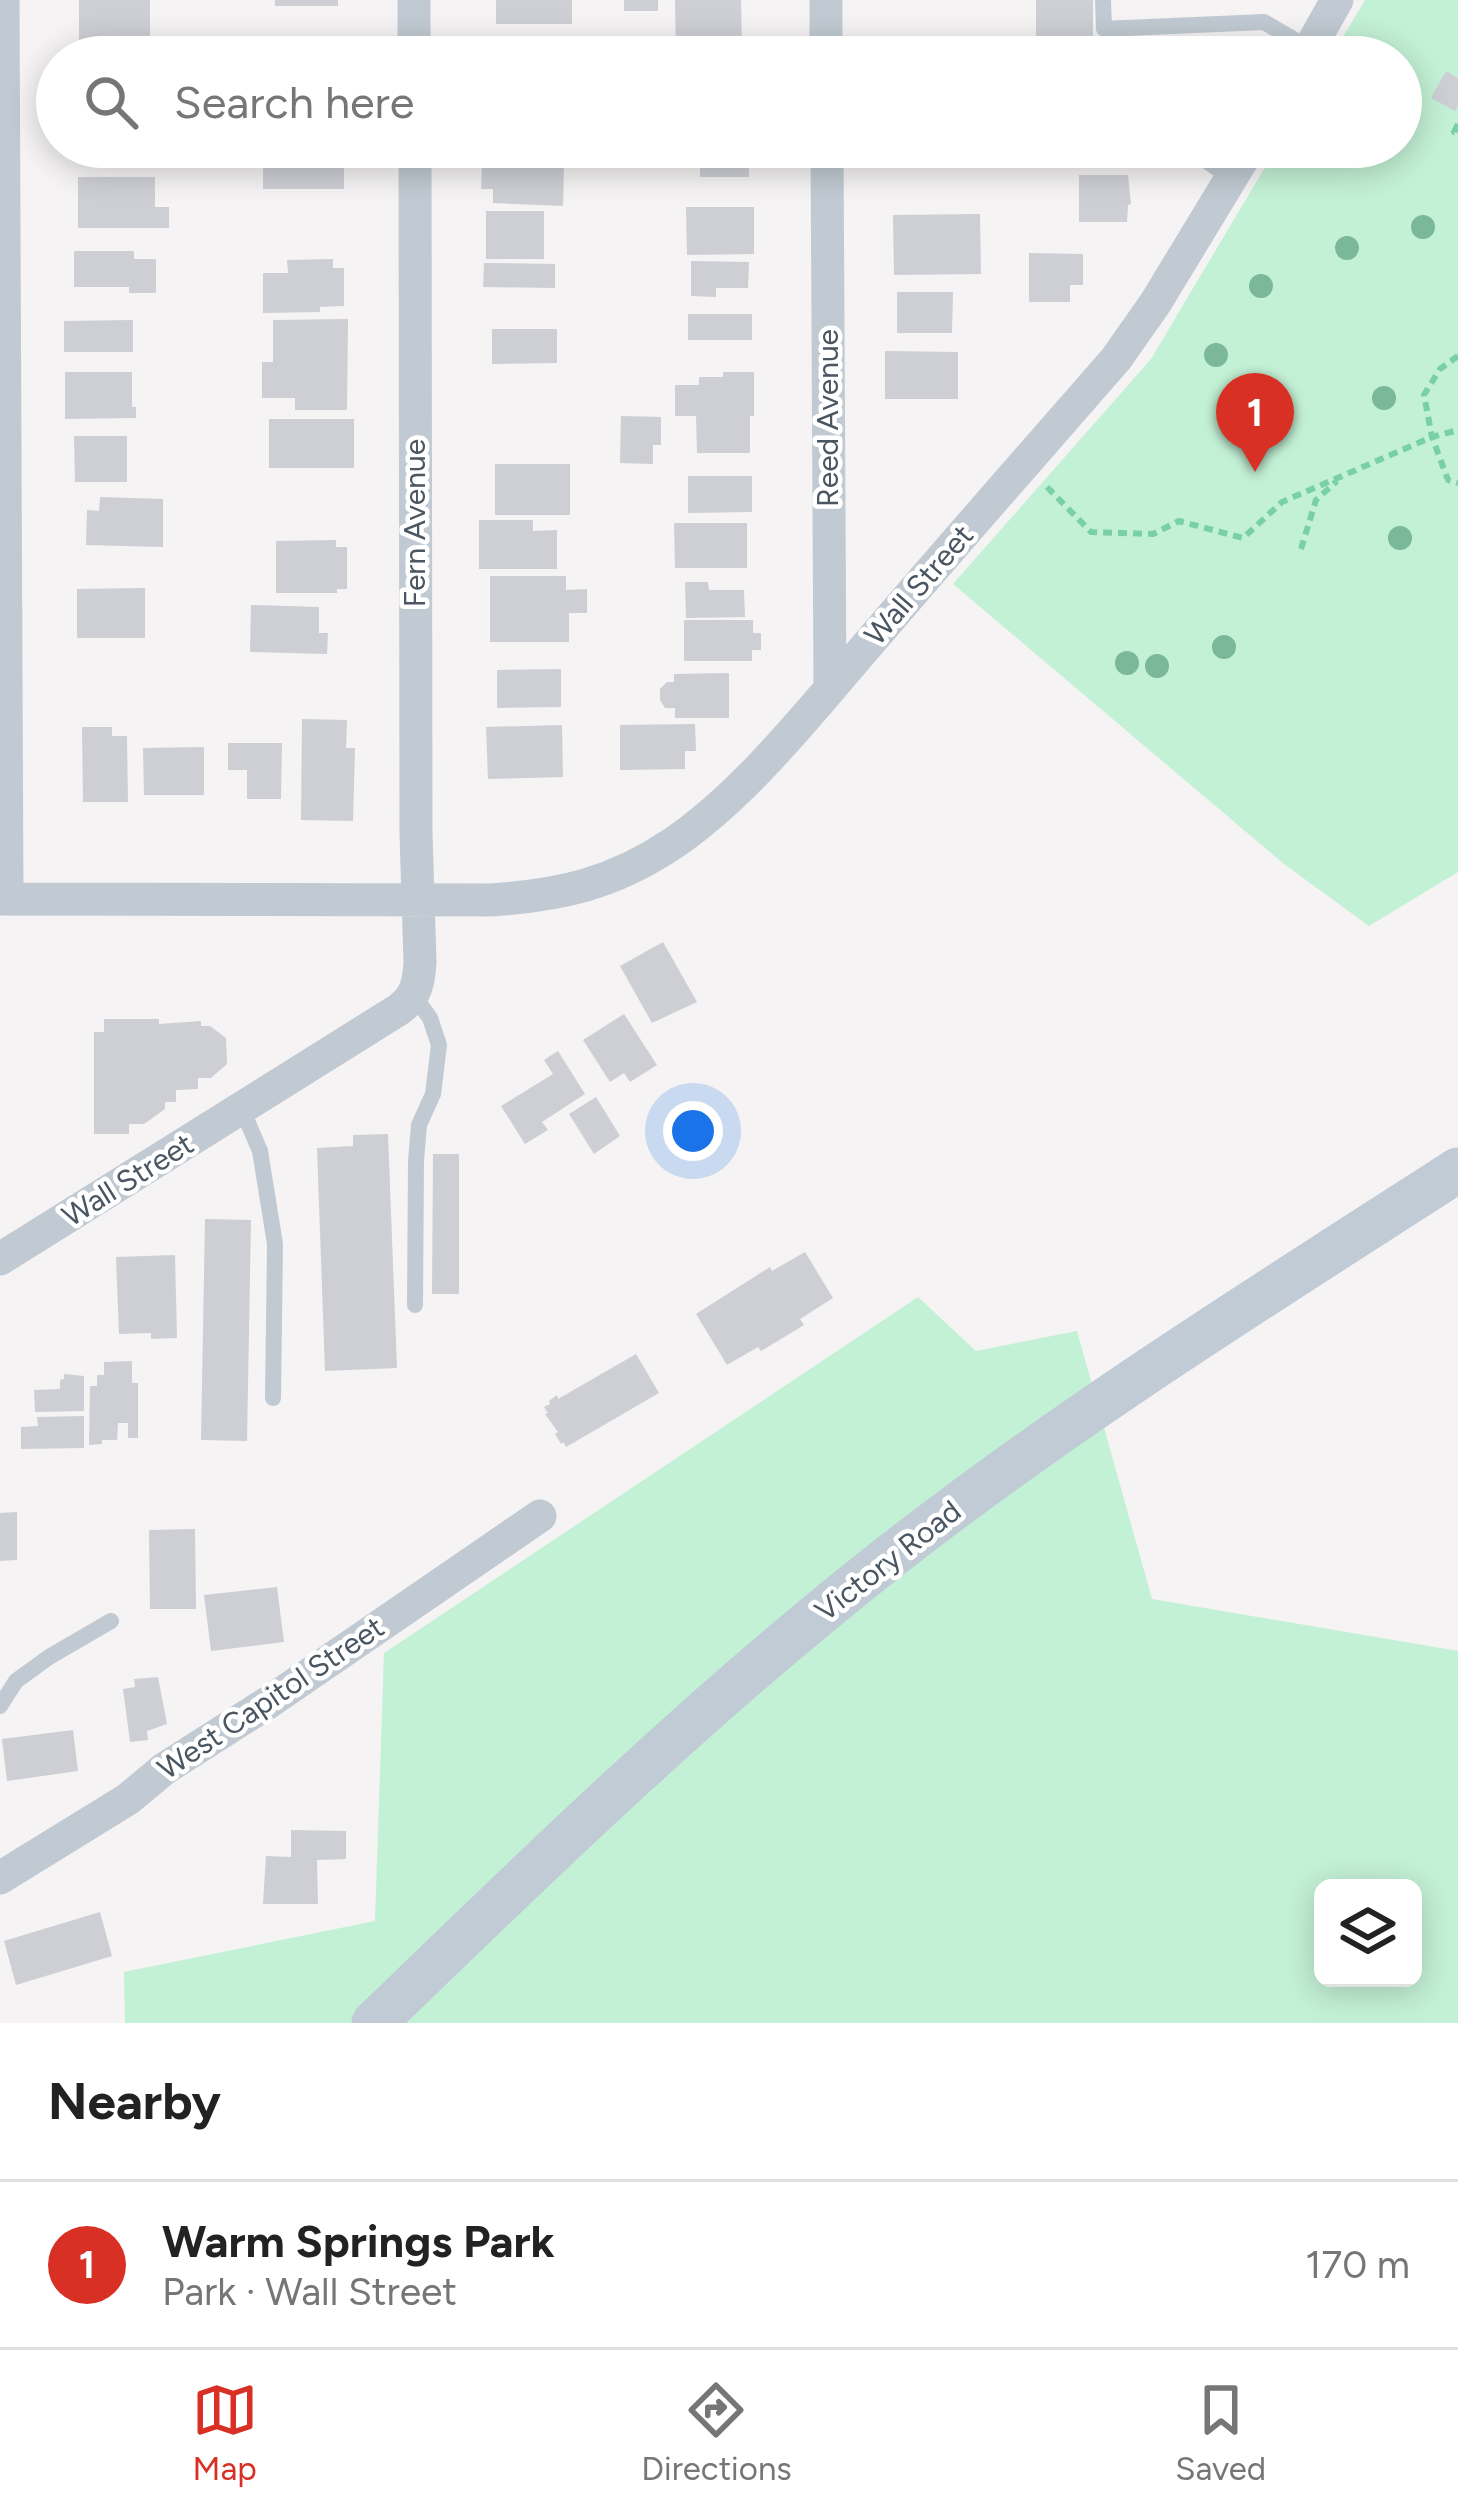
<!DOCTYPE html>
<html lang="en">
<head>
<meta charset="utf-8">
<style>
	body { margin:0; font-family:Figtree,sans-serif; background:#f6f6f6; color:#222 }
	.controls { position:absolute; right:36px; bottom:36px; display:grid; overflow:hidden; border-radius:18px; box-shadow:0 6px 30px #0003 }
	.controls button { width:108px; height:108px; display:grid; place-items:center; padding:0; border:0; border-bottom:3px solid #e0e0e0; background:#fff; color:#222; font:60px sans-serif }
	.you { position:absolute; left:693px; top:1131px; width:42px; height:42px; margin:-30px; border:9px solid #fff; border-radius:50%; background:#1a73e8; box-shadow:0 0 0 18px #1a73e833 }
	.badge { display:grid; place-items:center; width:78px; height:78px; border-radius:50%; background:#d93025; color:#fff; font-size:39px; font-weight:700 }
	.pin { position:absolute; translate:-50% -99px; filter:drop-shadow(0 3px 6px #0008) }
	.pin::after { content:''; position:absolute; top:63px; width:42px; height:36px; background:inherit; clip-path:polygon(0 0,100% 0,50% 100%) }
	.list { margin:0; padding:0; list-style:none }
	h2 { display:flex; justify-content:space-between; align-items:center; height:156px; margin:0; padding:0 48px; font-size:51px }
	h2 small { font-size:39px; font-weight:400; color:#767676 }
	.list li { display:grid; grid-template-columns:78px 1fr auto; gap:36px; align-items:center; box-sizing:border-box; height:168px; padding:0 48px; border-top:3px solid #e0e0e0 }
	.list b { display:block; font-size:45px; white-space:nowrap }
	.list p { margin:0; font-size:39px; white-space:nowrap; color:#767676 }
	.list em { font-size:39px; font-style:normal; color:#767676 }
	.icon { flex:none; width:66px; height:66px; fill:none; stroke:currentColor; stroke-width:2; stroke-linecap:round; stroke-linejoin:round }
	.map { position:relative; flex:none; width:1458px; height:2023px; overflow:hidden }
	.search { position:absolute; background:#fff; box-shadow:0 6px 30px #0003; left:36px; right:36px; top:36px; height:132px; display:flex; align-items:center; gap:30px; box-sizing:border-box; padding:0 42px; border-radius:66px; color:#767676; font-size:45px }
	.sheet { height:324px; background:#fff }
	nav { display:flex; justify-content:space-around; align-items:center; box-sizing:border-box; height:168px; border-top:3px solid #e0e0e0; background:#fff; font-size:33px; color:#767676 }
	nav a { display:grid; justify-items:center; gap:6px }
	nav .on { color:#d93025 }
	.map>svg:first-child { display:block }
	.green { fill:#c3f1d5; fill-rule:evenodd }
	.building { fill:#cdcfd5 }
	.lines { fill:none; stroke-linecap:round; stroke-linejoin:round }
	.path { stroke:#7ad0a6; stroke-width:6; stroke-dasharray:9 6; stroke-linecap:butt }
	.service { stroke:#c1cad2; stroke-width:16 }
	.minor { stroke:#c1cad2; stroke-width:33 }
	.secondary { stroke:#c1cbd6; stroke-width:45 }
	.tree { fill:#7bb799 }
	.labels { text-anchor:middle; stroke-width:9; stroke-linejoin:round; paint-order:stroke }
	.street-label { font-size:30px; fill:#4a5661; stroke:#fff }
</style>
</head>
<body>
<div class="map">
<svg width="1458" height="2023" viewBox="0 0 1458 2023">
	<rect width="100%" height="100%" fill="#f5f3f3"/>
	<path class="green" d="M1365 0H1458V872L1369 926 1284 864 953 584 1151 359 1277 147H1401V57H1331Z
		M918 1297 976 1351 1077 1331 1152 1599 1458 1651V2023H125L124 1972 375 1921 384 1653ZM1323 1888H1413V1978H1323Z"/>
	<path class="building" d="M79 0H150V45L79 46Z
		M275 0H338V6H275Z
		M496 0H572V24H496Z
		M624 0H658V11H624Z
		M675 0H741L742 51H676Z
		M1036 0H1093V57H1036Z
		M319 41 345 42 344 57H258V49L319 50Z
		M493 41H563V57H493Z
		M168 49V57H83V50Z
		M1446 71 1458 78V105L1455 111 1431 98Z
		M82 147H145V157H82Z
		M263 147H334V161H344V189H263Z
		M488 147H560V157H488Z
		M686 147H742V151H749V177H700V152H687Z
		M482 163 564 166 563 206 493 203V189H481Z
		M1079 175H1128L1131 204 1128 205 1127 222H1079Z
		M78 177H155V207H169V228H78Z
		M686 207H754V254L687 255Z
		M486 211H544V259H486Z
		M980 214 981 274 894 275 893 215Z
		M74 251H134V259H156V293H129V287H74Z
		M1029 253 1083 254V285H1070V302H1029Z
		M333 259V268H344V306L320 307V312L263 313V273H288L287 260Z
		M691 261 749 262 748 288H716V297L691 296Z
		M484 263 555 264V288L483 287Z
		M897 292H953L952 333H897Z
		M688 314H752V340H688Z
		M348 319 347 410H295V398H262V362H273V320Z
		M133 320V352H64V321Z
		M492 329H557V363L492 364Z
		M885 351 958 352V399H885Z
		M65 372H132V407H136V418L65 419Z
		M723 372H754V416H750V453H697L696 416H675V385H699V377H723Z
		M621 416 661 417V445H653V464L620 463Z
		M269 419H354V468H269Z
		M74 436H127V482H75Z
		M495 464H570V515H495Z
		M688 476H752V512L688 513Z
		M100 497 163 499V547L86 545 87 510 99 511Z
		M479 520H533V531L557 530V569H479Z
		M674 523H747V568H675Z
		M336 540V547H347V589H337V593H276V541Z
		M490 576H566V590L587 589V613H569V642H490Z
		M685 582H708L709 590H744L745 617 686 618Z
		M145 588V638H77V589Z
		M251 605 319 607V633H328L327 654 250 652Z
		M684 620H753V633H761V650H752V661H684Z
		M561 669V707L497 708V670Z
		M729 673V718H675V708H665L660 700V689L667 682H674V674Z
		M302 719 347 720 346 748H355L353 821 301 820Z
		M695 724 696 751H685V769L620 770V725Z
		M562 725 563 777 488 779 486 727Z
		M82 727H112V736H127L128 802H83Z
		M228 743H282L281 799H247V770H228Z
		M204 747V795H144L143 748Z
		M663 942 697 1002 652 1023 620 966Z
		M624 1014 657 1065 630 1082 624 1073 610 1082 583 1040Z
		M104 1019H159V1024L201 1021V1026H210L226 1038 227 1064 211 1078H198V1089L176 1090V1102H165V1109L144 1124H129V1134H94V1032H104Z
		M558 1051 585 1094 542 1122 548 1130 525 1144 501 1106 553 1074 544 1060Z
		M596 1097 620 1136 594 1154 569 1114Z
		M388 1134 397 1368 325 1371 317 1148 353 1146V1135Z
		M433 1154H459V1294H432Z
		M205 1219 251 1220 247 1441 201 1440Z
		M805 1252 833 1298 800 1319 804 1325 761 1351 758 1347 727 1365 696 1314 770 1267 772 1271Z
		M175 1255 177 1338 151 1339V1333L119 1334 116 1257Z
		M636 1354 659 1393 566 1447 563 1442 561 1444 555 1434 558 1432 545 1414 548 1413 544 1407 550 1404 549 1401 557 1395 558 1399Z
		M132 1361V1383H138V1438H128V1423H118L117 1440H102V1444L89 1445 90 1386H97V1375H104V1362Z
		M64 1374 84 1376V1411L35 1412 34 1390 60 1389V1380L64 1379Z
		M84 1416V1448L21 1449V1427L38 1426 37 1417Z
		M17 1512V1560L0 1561V1513Z
		M195 1529 196 1609H150L149 1530Z
		M277 1587 284 1642 211 1651 204 1595Z
		M158 1677 167 1724 147 1731 148 1740 130 1742 123 1689 135 1687 134 1679Z
		M73 1730 78 1771 7 1781 2 1739Z
		M291 1830 346 1831V1859L317 1860 318 1904H263L266 1856 291 1857Z
		M100 1912 112 1956 16 1985 4 1941Z"/>
	<g class="lines">
		<path class="path" d="M1458 124 1454 132 1458 131
			M1458 356 1440 369 1424 395 1432 437 1448 480 1458 483
			M1047 487 1091 532 1153 534 1179 521 1243 538 1282 502 1432 437 1458 430
			M1301 549 1316 500 1337 481"/>
		<path class="service" d="M1103 0 1104 29 1264 22 1310 49
			M1186 147 1231 178
			M414 996 430 1018 439 1045 433 1094 419 1125 416 1161 415 1305
			M242 1109 260 1151 275 1244 273 1398
			M0 1706 16 1681 49 1657 111 1621"/>
		<path class="minor" d="M3 0 7 899
			M414 0V57
			M826 0V57
			M1305 57 1337 0
			M827 147 830 688
			M0 899 491 900C561 895 612 884 672 844 745 795 812 709 870 642 951 547 1034 453 1116 359L1156 302 1250 147
			M0 1259 398 1010C416 998 419 982 420 962L416 834 415 147
			M0 1878 128 1799 164 1769 269 1702 540 1516"/>
		<path class="secondary" d="M374 2023C540 1862 705 1702 887 1559 1068 1417 1264 1295 1458 1170"/>
	</g>
	<g class="tree">
		<circle cx="1423" cy="227" r="12"/>
		<circle cx="1347" cy="248" r="12"/>
		<circle cx="1261" cy="286" r="12"/>
		<circle cx="1216" cy="355" r="12"/>
		<circle cx="1384" cy="398" r="12"/>
		<circle cx="1273" cy="409" r="12"/>
		<circle cx="1400" cy="538" r="12"/>
		<circle cx="1224" cy="647" r="12"/>
		<circle cx="1127" cy="663" r="12"/>
		<circle cx="1157" cy="666" r="12"/>
	</g>
	<g class="labels">
		<g class="street-label">
			<text transform="translate(828 418) rotate(-90)" y="10">Reed Avenue</text>
			<text transform="translate(415 523) rotate(-90)" y="10">Fern Avenue</text>
			<text transform="translate(919 585) rotate(-49)" y="10">Wall Street</text>
			<text transform="translate(128 1180) rotate(-32)" y="10">Wall Street</text>
			<text transform="translate(888 1561) rotate(-38)" y="10">Victory Road</text>
			<text transform="translate(271 1698) rotate(-34)" y="10">West Capitol Street</text>
		</g>
	</g>
</svg>
<div class="controls">
<button><svg class="icon" aria-label="layers" viewBox="0 0 24 24"><path d="M12 4l9 5-9 5-9-5zM3 14l9 5 9-5"/></svg></button>
</div>
<div class="you"></div>
<div class="pin badge" style="left:1255px;top:472px">1</div>
<div class="search"><svg class="icon" aria-label="search" viewBox="0 0 24 24"><circle cx="10" cy="10" r="6"/><path d="M15 15l6 6"/></svg>Search here</div>
</div>
<section class="sheet">
<h2>Nearby<small></small></h2>
<ul class="list">
<li><span class="badge">1</span><div><b>Warm Springs Park</b><p>Park · Wall Street</p></div><em>170 m</em></li>
</ul>
</section>
<nav>
<a class="on"><svg class="icon" aria-label="map" viewBox="0 0 24 24"><path d="M3 6l6-2 6 2 6-2v14l-6 2-6-2-6 2zM9 4v14M15 6v14"/></svg>Map</a>
<a><svg class="icon" aria-label="directions" viewBox="0 0 24 24"><path d="M12 3l9 9-9 9-9-9zM9 14v-3h6M13 9l2 2-2 2"/></svg>Directions</a>
<a><svg class="icon" aria-label="saved" viewBox="0 0 24 24"><path d="M7 4h10v16l-5-4-5 4z"/></svg>Saved</a>
</nav>
</body>
</html>
